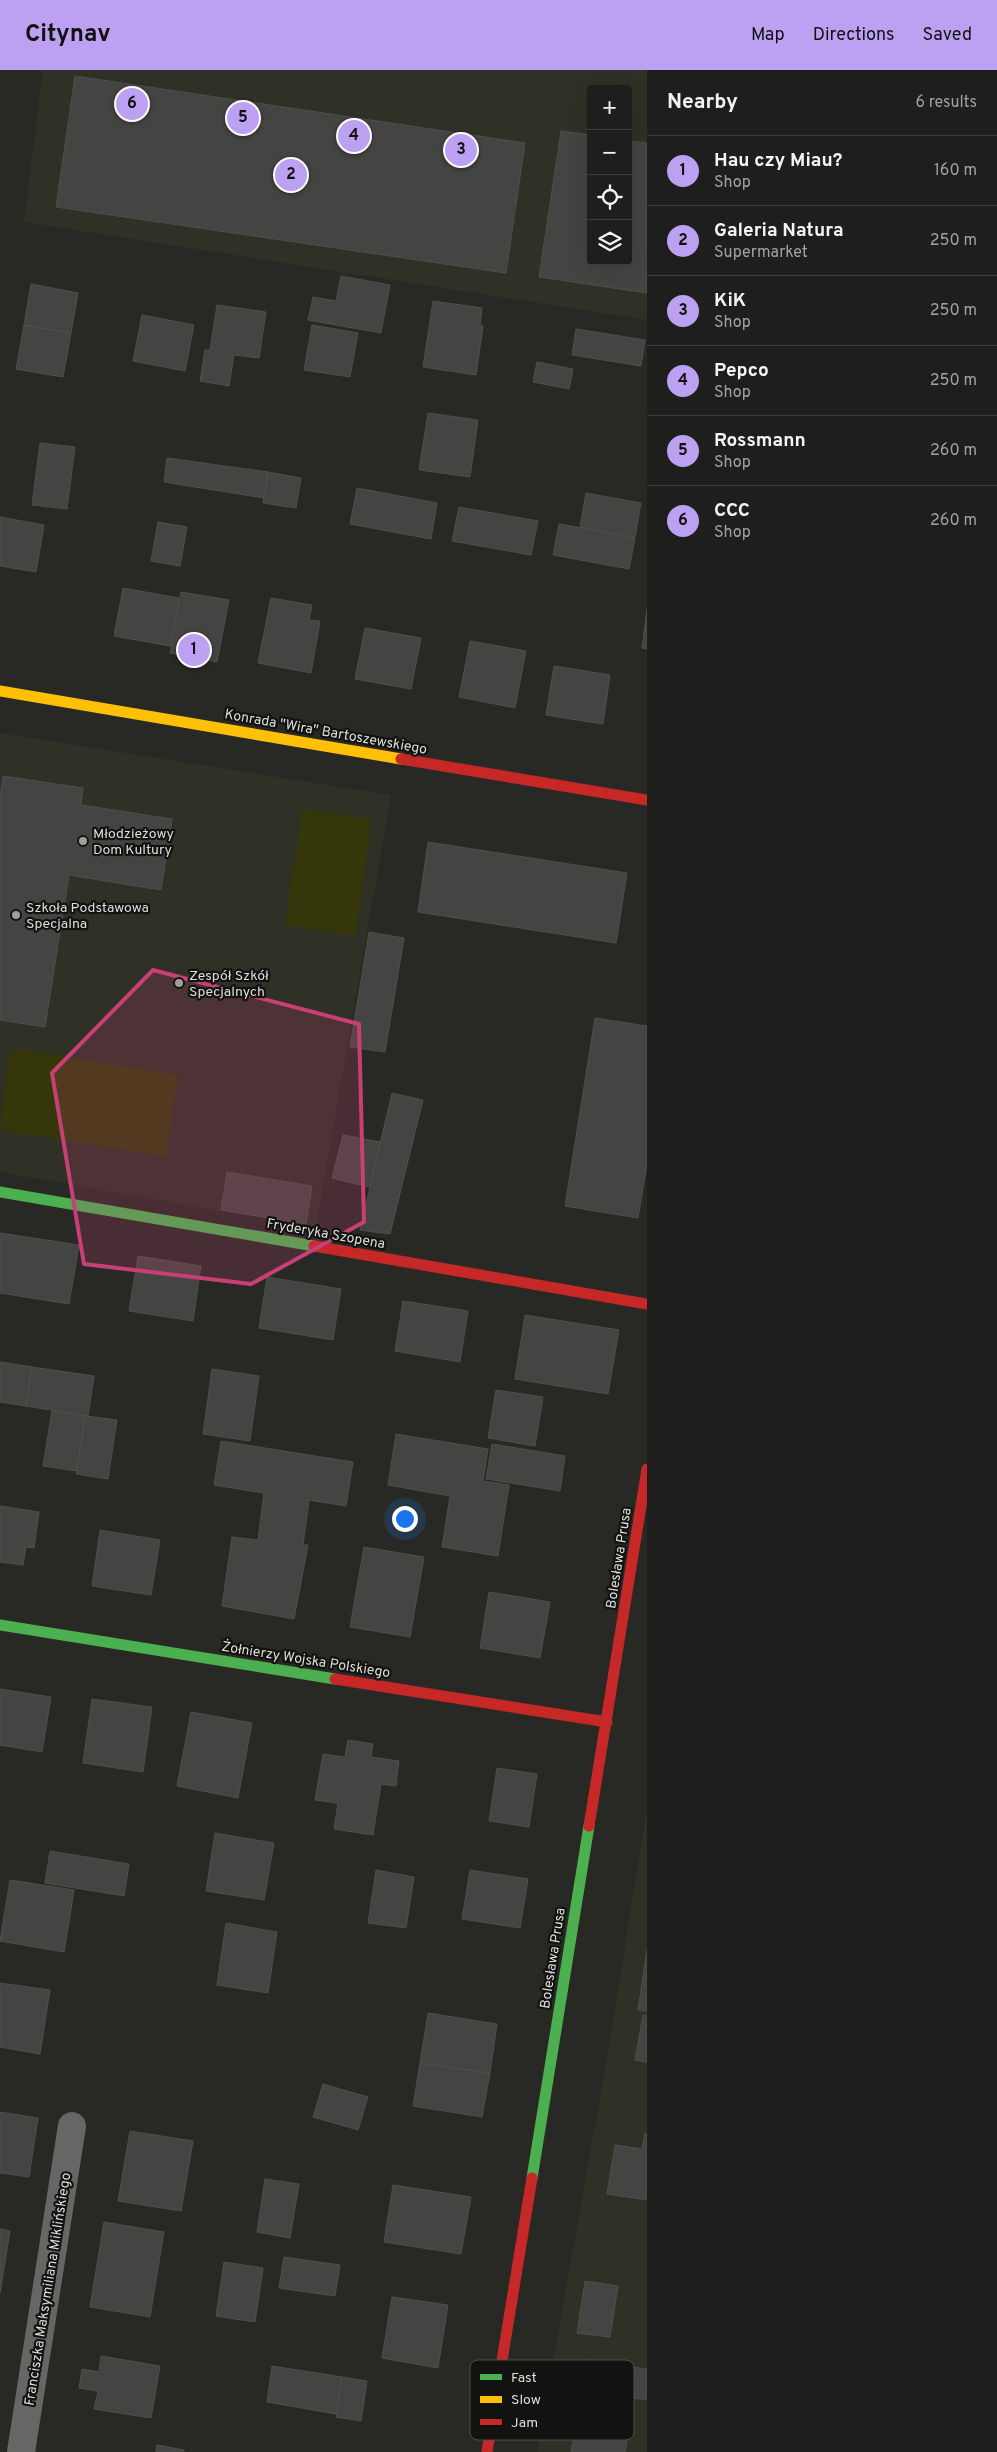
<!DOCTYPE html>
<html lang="en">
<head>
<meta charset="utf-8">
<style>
	body { margin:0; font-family:Overpass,sans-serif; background:#262725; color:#f1f3f6 }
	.controls { position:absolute; right:15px; top:15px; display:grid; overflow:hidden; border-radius:5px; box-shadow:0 5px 20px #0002 }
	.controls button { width:45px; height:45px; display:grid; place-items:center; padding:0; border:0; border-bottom:1px solid #3c3d3b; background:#1e1f1c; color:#f1f3f6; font:25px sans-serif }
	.you { position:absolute; left:404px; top:1448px; width:18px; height:18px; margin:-12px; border:4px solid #fff; border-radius:50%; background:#1a73e8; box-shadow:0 0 0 8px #1a73e833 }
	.badge { display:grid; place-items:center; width:32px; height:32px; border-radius:50%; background:#bca0f2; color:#111; font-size:16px; font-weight:700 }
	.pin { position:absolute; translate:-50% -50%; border:2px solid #fff; box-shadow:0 1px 5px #0006 }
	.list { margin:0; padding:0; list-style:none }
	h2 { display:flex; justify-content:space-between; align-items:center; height:65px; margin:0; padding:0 20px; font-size:21px }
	h2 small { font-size:16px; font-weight:400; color:#a1a2a3 }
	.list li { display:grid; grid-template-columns:32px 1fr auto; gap:15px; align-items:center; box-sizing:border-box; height:70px; padding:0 20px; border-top:1px solid #3c3d3b }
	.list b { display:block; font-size:19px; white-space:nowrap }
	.list p { margin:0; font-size:16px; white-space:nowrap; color:#a1a2a3 }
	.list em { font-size:16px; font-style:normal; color:#a1a2a3 }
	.icon { flex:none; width:28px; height:28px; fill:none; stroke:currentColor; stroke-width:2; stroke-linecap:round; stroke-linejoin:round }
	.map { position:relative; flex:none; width:647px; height:2382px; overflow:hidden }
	header { display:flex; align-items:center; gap:30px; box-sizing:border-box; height:70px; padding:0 25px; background:#bca0f2; color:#111 }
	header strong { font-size:24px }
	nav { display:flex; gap:28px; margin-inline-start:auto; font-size:18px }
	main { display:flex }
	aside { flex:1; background:#1e1f1c }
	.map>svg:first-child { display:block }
	.built { fill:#2f3026; fill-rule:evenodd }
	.green { fill:#35370a }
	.building { fill:#444442; stroke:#4f4f4c }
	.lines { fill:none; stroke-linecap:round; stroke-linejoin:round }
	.street { stroke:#666665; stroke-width:28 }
	.fast { stroke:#4caf50; stroke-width:11 }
	.slow { stroke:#ffc107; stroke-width:11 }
	.jam { stroke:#c62828; stroke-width:11 }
	.marked { fill:#c73f74; fill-opacity:0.2; stroke:#c73f74; stroke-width:4; stroke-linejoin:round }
	.poi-dot { fill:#9e9e9b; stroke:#121210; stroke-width:2 }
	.labels { text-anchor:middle; stroke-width:4.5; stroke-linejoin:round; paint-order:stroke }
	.street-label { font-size:14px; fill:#ddddda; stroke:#121210 }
	.poi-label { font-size:14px; fill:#ddddda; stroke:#121210; text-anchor:start }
	.key { fill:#121210; stroke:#4f4f4d; stroke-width:1 }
	.key-label { font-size:14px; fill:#ddddda }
</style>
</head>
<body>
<header>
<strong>Citynav</strong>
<nav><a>Map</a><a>Directions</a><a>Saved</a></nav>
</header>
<main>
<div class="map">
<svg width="647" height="2382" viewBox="0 0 647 2382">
	<rect width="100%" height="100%" fill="#282925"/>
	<path class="built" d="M43 0H647V250L24 152ZM591 19H628V191H591Z
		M0 663 391 725 316 1158 0 1102Z
		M647 1738V2382H537L608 1982Z"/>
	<path class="green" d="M302 739 372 749 355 866 285 855Z
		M11 978 178 1005 166 1087 0 1060Z"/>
	<path class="building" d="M75 6 525 73 506 203 56 137Z
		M561 61 591 65V191H628V71L647 73V223L539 207Z
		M341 206 390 215 381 263 308 250 313 227 336 231Z
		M31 214 78 223 71 263 24 255Z
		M433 231 482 238 480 256H483L476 305 423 297Z
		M217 235 266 242 259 288 234 285 229 316 200 311 205 280H210Z
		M142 245 194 255 185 301 133 291Z
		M24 255 71 263 63 307 16 299Z
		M312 255 358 263 350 307 304 300Z
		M576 259 645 270 641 296 572 285Z
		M537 292 573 299 569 319 533 312Z
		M428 343 478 350 470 407 419 400Z
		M40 373 75 377 67 439 32 435Z
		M167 388 268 402 264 428 164 412Z
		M268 402 301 408 296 438 263 433Z
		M357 418 437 433 431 469 350 454Z
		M586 423 641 433 635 467 580 457Z
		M459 437 538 451 531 485 452 471Z
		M0 447 44 455 36 502 0 496Z
		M158 452 187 457 180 496 151 491Z
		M559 454 635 468 629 499 553 485Z
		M123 518 179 528 170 576 114 566Z
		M181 522 229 530 217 592 170 583Z
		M271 528 312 535 309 550 320 551 311 603 258 593Z
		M647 539V579L642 578Z
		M365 558 421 568 411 619 355 609Z
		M470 571 526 581 515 638 459 627Z
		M554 596 610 605 603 654 546 645Z
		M3 706 83 718 81 735 172 749 161 820 69 805 45 957 0 950V727Z
		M428 772 627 803 616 873 418 842Z
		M369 862 404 868 385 982 350 977Z
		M595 948 647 956V1094L638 1148 565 1136Z
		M392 1023 423 1030 390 1164 360 1160Z
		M343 1065 380 1072 369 1117 332 1108Z
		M227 1102 312 1116 306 1154 221 1140Z
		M0 1163 79 1175 69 1234 0 1223Z
		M138 1186 201 1196 193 1251 129 1241Z
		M267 1207 341 1219 333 1270 259 1258Z
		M403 1231 468 1241 460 1292 395 1281Z
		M525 1245 619 1260 608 1324 515 1309Z
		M0 1292 32 1297 26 1336 0 1332Z
		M32 1297 94 1306 88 1346 26 1336Z
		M212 1299 259 1306 250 1371 203 1364Z
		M496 1320 543 1327 535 1376 488 1368Z
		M52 1341 85 1346 77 1401 43 1396Z
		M85 1346 117 1350 108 1409 76 1404Z
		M396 1364 488 1379 483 1411 509 1415 498 1486 442 1477 450 1426 388 1415Z
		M221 1371 353 1392 346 1436 309 1430 303 1475H308L294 1549 222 1536 232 1467 258 1470 264 1423 214 1415Z
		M492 1374 565 1386 560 1421 486 1409Z
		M0 1436 39 1442 34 1478 26 1477 23 1495 0 1492Z
		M100 1460 160 1470 151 1525 92 1516Z
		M364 1477 424 1487 410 1567 350 1557Z
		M489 1522 550 1532 540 1588 480 1578Z
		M0 1619 51 1627 42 1682 0 1675Z
		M92 1629 152 1637 143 1702 83 1693Z
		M191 1642 252 1653 238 1728 177 1716Z
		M348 1670 373 1674 371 1687 399 1691 396 1716 381 1714 373 1765 334 1759 338 1733 315 1730 323 1684 345 1687Z
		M497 1698 537 1704 529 1757 489 1751Z
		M215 1763 274 1773 264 1830 206 1821Z
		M50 1781 129 1794 124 1826 45 1813Z
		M376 1800 414 1807 406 1858 368 1853Z
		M470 1800 528 1809 520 1858 462 1849Z
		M10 1810 74 1820 64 1882 0 1871Z
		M226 1853 277 1862 268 1923 217 1915Z
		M647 1880V1941L638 1940Z
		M0 1913 50 1920 40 1984 0 1977Z
		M428 1943 497 1954 490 2003 420 1993Z
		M643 1945 647 1946V1992L635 1990Z
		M420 1993 490 2003 482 2047 413 2036Z
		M323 2014 368 2027 358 2060 313 2047Z
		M0 2042 38 2048 29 2107 0 2103Z
		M130 2061 193 2071 181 2141 118 2131Z
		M645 2063 647 2064V2130L607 2124 615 2075 642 2079Z
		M265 2109 299 2114 290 2168 257 2162Z
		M393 2115 471 2127 461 2184 384 2172Z
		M104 2152 164 2162 150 2247 90 2237Z
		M0 2159 10 2161 0 2223Z
		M284 2187 340 2195 335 2226 279 2218Z
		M224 2192 263 2198 255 2252 216 2246Z
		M585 2211 618 2216 610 2267 577 2263Z
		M392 2227 448 2235 438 2298 382 2288Z
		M101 2286 160 2296 151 2348 94 2339 98 2321 79 2318 82 2299 99 2302Z
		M587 2290 647 2299V2330L634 2328 625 2382H571Z
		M272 2296 342 2307 336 2344 267 2332Z
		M342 2307 367 2311 361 2351 336 2347Z
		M157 2375 184 2380V2382H156Z"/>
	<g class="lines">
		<path class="street" d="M21 2382 72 2056"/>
		<path class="fast" d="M0 1122 314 1176
			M0 1555 335 1609
			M532 2108 589 1756"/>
		<path class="slow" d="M0 621 401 689"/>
		<path class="jam" d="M401 689 647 730
			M314 1176 647 1234
			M335 1609 607 1652
			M589 1756 647 1399
			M487 2382 532 2108"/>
	</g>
	<path class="marked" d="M153 900 359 954 364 1152 251 1214 84 1194 52 1003Z"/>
	<g class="poi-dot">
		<circle cx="83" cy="771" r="5"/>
		<circle cx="16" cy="845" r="5"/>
		<circle cx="179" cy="913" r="5"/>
	</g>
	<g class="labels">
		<g class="street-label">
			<text transform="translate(326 661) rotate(10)" y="5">Konrada "Wira" Bartoszewskiego</text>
			<text transform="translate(326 1163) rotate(10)" y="5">Fryderyka Szopena</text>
			<text transform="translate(618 1488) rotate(-81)" y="5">Bolesława Prusa</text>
			<text transform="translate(306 1589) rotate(9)" y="5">Żołnierzy Wojska Polskiego</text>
			<text transform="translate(552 1888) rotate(-81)" y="5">Bolesława Prusa</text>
			<text transform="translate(47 2219) rotate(-81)" y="5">Franciszka Maksymiliana Miklińskiego</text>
		</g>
		<g class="poi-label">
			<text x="93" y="768">Młodzieżowy<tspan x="93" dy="16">Dom Kultury</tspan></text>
			<text x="26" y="842">Szkoła Podstawowa<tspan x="26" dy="16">Specjalna</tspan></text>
			<text x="189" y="910">Zespół Szkół<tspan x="189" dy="16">Specjalnych</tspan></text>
		</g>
	</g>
	<rect x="470" y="2290" width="164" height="80" rx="8" class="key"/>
	<rect x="480" y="2304" width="22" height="6" fill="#4caf50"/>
	<rect x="480" y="2326" width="22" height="7" fill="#ffc107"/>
	<rect x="480" y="2349" width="22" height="6" fill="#c62828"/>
	<g class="key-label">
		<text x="511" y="2312">Fast</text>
		<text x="511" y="2334">Slow</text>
		<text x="511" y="2357">Jam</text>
	</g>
</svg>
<div class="controls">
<button>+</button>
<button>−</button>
<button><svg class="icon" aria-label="locate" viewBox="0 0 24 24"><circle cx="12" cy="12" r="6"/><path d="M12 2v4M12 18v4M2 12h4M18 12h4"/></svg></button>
<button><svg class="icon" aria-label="layers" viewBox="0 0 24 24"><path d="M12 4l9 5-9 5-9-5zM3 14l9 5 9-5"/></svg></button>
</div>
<div class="you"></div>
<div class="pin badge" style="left:194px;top:580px">1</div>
<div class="pin badge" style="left:291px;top:105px">2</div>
<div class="pin badge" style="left:461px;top:80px">3</div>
<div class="pin badge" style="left:354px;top:66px">4</div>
<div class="pin badge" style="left:243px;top:48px">5</div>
<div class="pin badge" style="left:132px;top:34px">6</div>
</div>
<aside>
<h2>Nearby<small>6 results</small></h2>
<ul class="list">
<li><span class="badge">1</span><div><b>Hau czy Miau?</b><p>Shop</p></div><em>160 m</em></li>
<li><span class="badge">2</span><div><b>Galeria Natura</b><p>Supermarket</p></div><em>250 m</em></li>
<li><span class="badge">3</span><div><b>KiK</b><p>Shop</p></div><em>250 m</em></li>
<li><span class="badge">4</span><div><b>Pepco</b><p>Shop</p></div><em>250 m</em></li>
<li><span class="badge">5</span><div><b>Rossmann</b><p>Shop</p></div><em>260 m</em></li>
<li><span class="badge">6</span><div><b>CCC</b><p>Shop</p></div><em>260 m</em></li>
</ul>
</aside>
</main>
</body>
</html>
